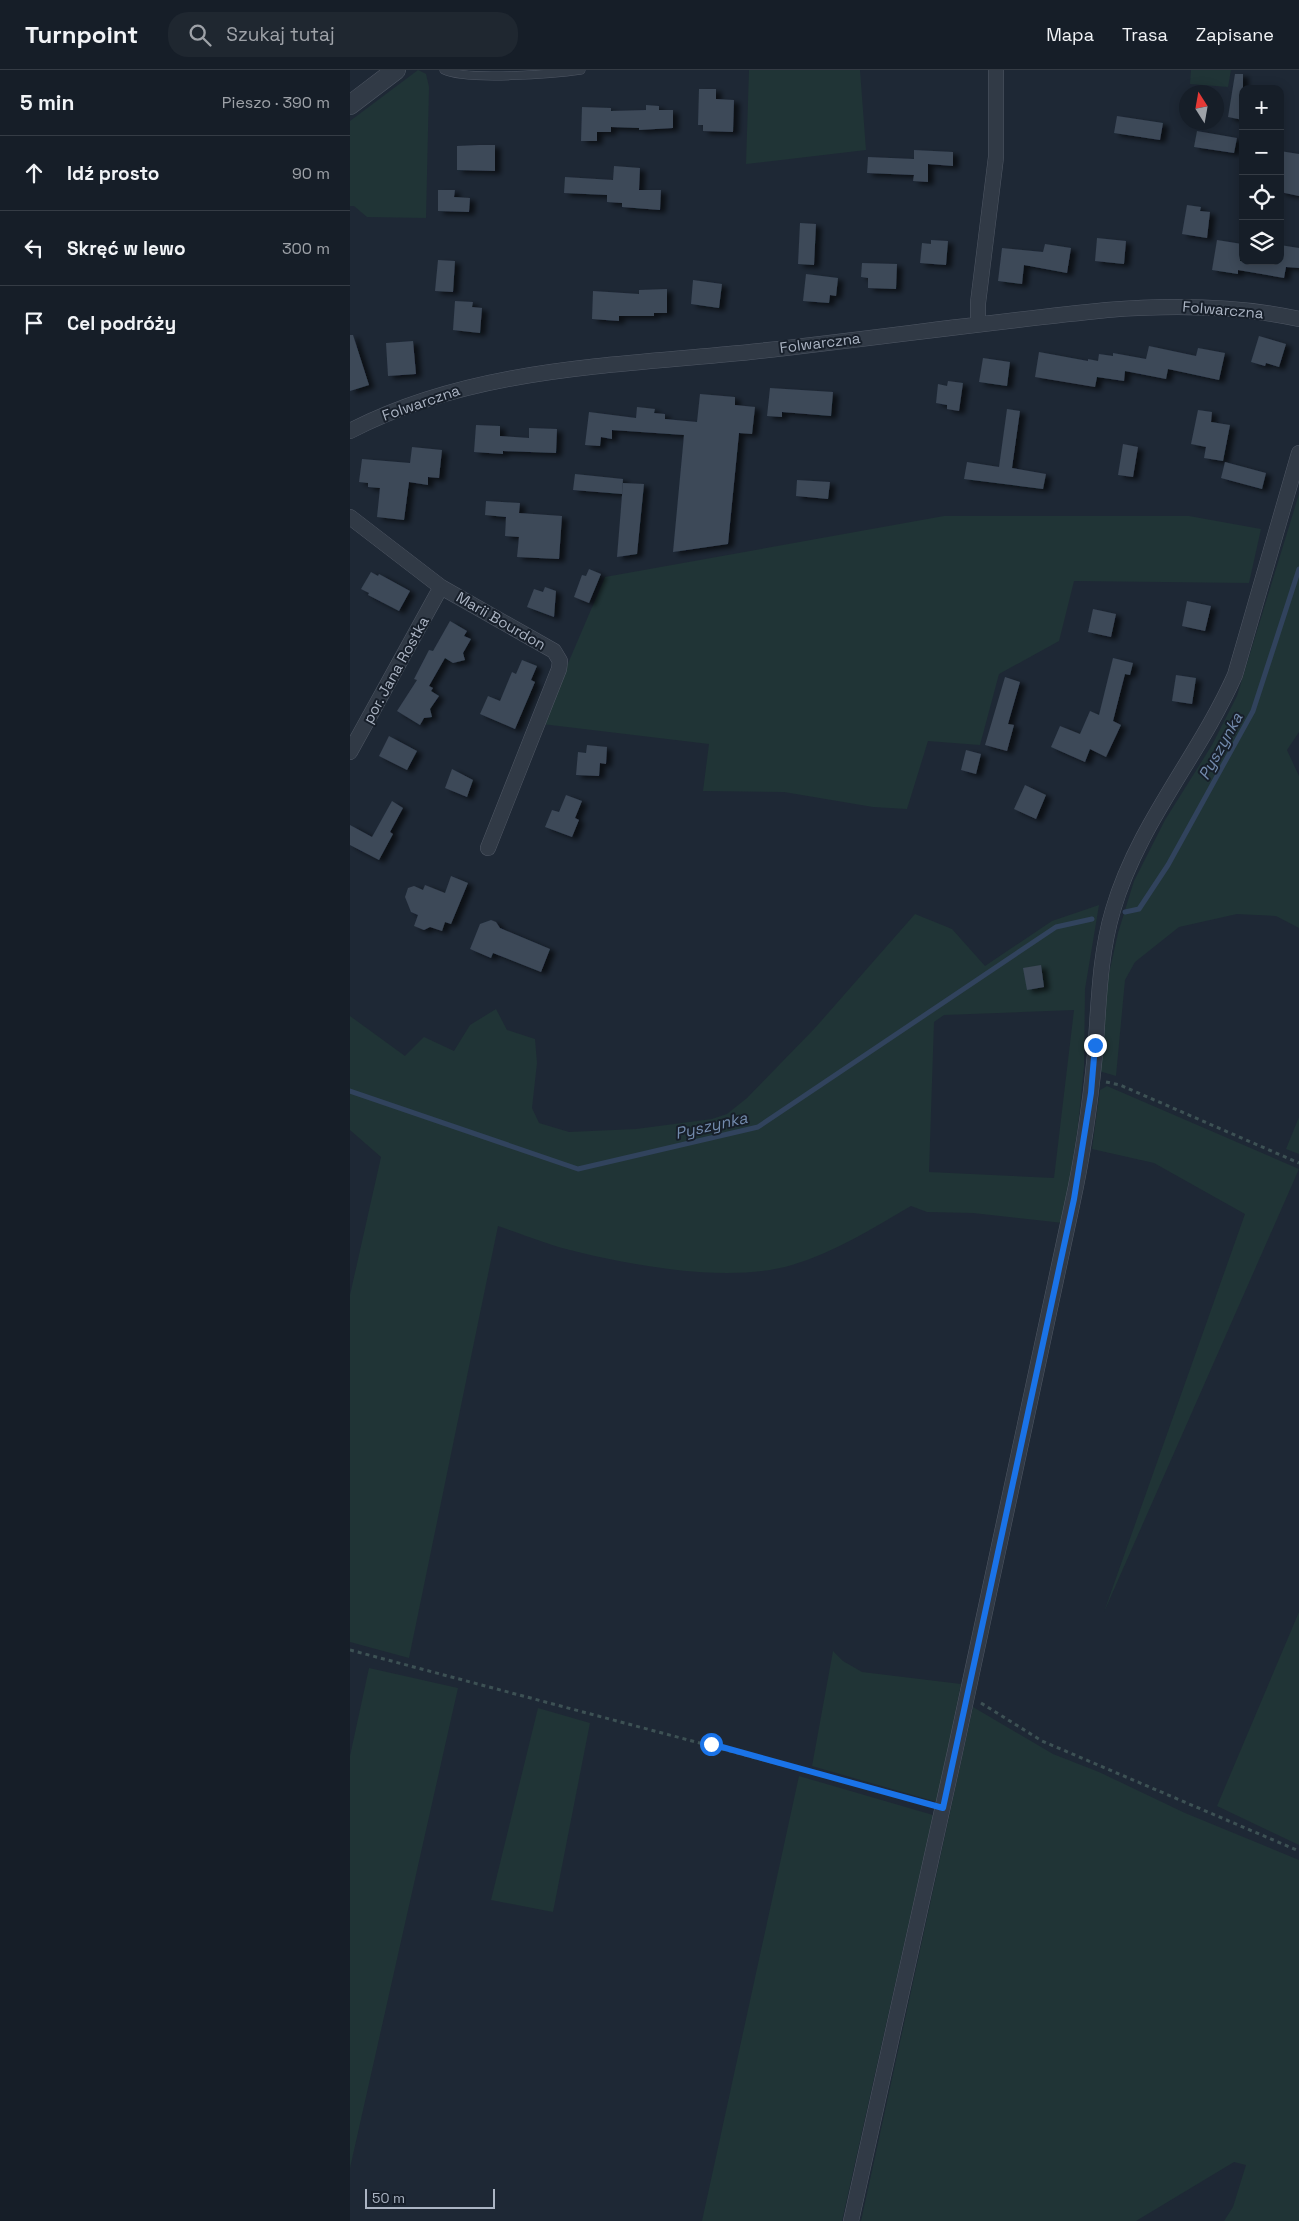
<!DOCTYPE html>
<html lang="pl">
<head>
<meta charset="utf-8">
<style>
	body { margin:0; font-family:"Space Grotesk",sans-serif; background:#1f2730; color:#f1f3f6 }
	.controls { position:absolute; right:15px; top:15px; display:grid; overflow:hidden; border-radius:10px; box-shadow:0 2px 12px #0003 }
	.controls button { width:45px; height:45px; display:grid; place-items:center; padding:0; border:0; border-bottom:1px solid #353c45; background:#161e28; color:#f1f3f6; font:25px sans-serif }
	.compass { position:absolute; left:829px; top:15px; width:45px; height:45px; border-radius:50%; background:#161e28; box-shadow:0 2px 12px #0003; rotate:349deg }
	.scale { position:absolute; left:15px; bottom:12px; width:130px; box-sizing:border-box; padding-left:5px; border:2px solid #abb4c3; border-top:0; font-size:14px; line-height:18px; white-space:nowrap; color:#abb4c3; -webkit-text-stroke:4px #171f2a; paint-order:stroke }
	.stop { position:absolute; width:15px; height:15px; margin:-11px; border:4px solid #1a73e8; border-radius:50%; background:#fff }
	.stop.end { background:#1a73e8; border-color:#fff; box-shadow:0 1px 5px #0008 }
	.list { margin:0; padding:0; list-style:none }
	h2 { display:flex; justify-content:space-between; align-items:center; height:65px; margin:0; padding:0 20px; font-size:21px }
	h2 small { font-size:16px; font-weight:400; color:#9ea2a8 }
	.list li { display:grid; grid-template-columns:32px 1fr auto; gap:15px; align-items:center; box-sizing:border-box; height:75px; padding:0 20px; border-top:1px solid #353c45 }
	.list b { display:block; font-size:19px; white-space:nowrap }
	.list em { font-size:16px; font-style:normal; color:#9ea2a8 }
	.icon { flex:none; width:28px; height:28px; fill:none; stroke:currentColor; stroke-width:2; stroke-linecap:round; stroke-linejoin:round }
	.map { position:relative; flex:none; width:949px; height:2151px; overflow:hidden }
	header { display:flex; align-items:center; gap:30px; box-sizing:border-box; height:70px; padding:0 25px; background:#161e28; border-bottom:1px solid #353c45 }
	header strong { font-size:24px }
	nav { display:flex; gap:28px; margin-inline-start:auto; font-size:18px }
	.search { width:350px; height:45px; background:#1f2730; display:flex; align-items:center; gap:12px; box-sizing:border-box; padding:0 18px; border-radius:20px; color:#9ea2a8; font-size:19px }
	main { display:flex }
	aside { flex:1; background:#161e28 }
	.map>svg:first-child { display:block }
	.green { fill:#203436; fill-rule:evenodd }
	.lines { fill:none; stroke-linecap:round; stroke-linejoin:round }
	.stream { stroke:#31435d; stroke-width:5 }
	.building { fill:#3c4858; filter:url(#shadow) }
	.service-casing { stroke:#4f5764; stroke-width:9 }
	.minor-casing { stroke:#4f5764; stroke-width:16 }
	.tertiary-casing { stroke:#4f5764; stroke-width:20 }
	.path { stroke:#3d5154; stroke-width:3; stroke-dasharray:4 4; stroke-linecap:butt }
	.service { stroke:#313a46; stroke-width:8 }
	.minor { stroke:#313a46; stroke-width:15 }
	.tertiary { stroke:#313a46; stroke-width:19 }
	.route { stroke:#1a73e8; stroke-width:6 }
	.labels { text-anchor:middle; stroke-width:4; stroke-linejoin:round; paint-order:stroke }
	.street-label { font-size:15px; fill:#abb4c3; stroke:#171f2a }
	.water-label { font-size:16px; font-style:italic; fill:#738bad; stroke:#171f2a }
</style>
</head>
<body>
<header>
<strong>Turnpoint</strong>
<div class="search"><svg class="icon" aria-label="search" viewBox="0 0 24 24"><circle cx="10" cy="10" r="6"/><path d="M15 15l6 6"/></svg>Szukaj tutaj</div>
<nav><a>Mapa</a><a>Trasa</a><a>Zapisane</a></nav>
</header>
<main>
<aside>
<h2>5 min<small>Pieszo · 390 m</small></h2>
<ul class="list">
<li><svg class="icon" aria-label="ahead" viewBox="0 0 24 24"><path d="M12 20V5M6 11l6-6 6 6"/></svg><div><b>Idź prosto</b></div><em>90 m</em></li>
<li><svg class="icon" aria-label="left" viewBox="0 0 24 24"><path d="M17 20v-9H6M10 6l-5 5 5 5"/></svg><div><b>Skręć w lewo</b></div><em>300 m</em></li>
<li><svg class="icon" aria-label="arrive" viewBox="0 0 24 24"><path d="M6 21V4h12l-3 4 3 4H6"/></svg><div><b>Cel podróży</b></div></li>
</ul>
</aside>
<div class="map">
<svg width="949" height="2151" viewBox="0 0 949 2151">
	<defs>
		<filter id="shadow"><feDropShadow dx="5.5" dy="3" stdDeviation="2.5" flood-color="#0009"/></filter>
	</defs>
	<rect width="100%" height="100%" fill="#1e2835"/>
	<path class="green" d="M68 0 76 4 79 17 76 148 17 147 4 136H0V51Z
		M399 0H510L516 80 396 94Z
		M841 0H881L878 17 840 14Z
		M949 424V662L937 680 949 706V858L926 846 887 844 829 857 785 892 775 910 766 1006 749 1001 754 926 768 863 784 811 815 750 862 675 887 626Z
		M594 446H839L911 459 899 513 724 511 709 571 649 604 630 675 578 671 557 739 523 737 434 722 353 721 359 674 192 654 255 507Z
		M749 835 735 919 734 997 728 1056 713 1153 623 1143 577 1142 561 1136C523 1158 485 1182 442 1195 381 1213 290 1197 228 1182 201 1176 174 1165 148 1156L59 1588 0 1572V1225L31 1087 0 1060V946L55 986 74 967 104 981 120 955 146 939 157 960 185 969 187 993 182 1038 189 1053 219 1062 286 1059 362 1049 377 1044 397 1028 465 958 565 844 602 859 635 896 702 851ZM724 940 704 1108 579 1102 584 952 594 945Z
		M757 1016 949 1099 754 1542 895 1144 804 1093 742 1079 750 1020Z
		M949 1047V1084L936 1079Z
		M949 1542V1775L867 1736Z
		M483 1581 493 1591 512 1602 611 1614 587 1732 462 1696Z
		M19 1598 108 1618 0 2098V1686Z
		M623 1637 703 1684 749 1702 835 1743 949 1790V2151H874L883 2137 896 2095 884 2092 786 2151H511Z
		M188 1638 240 1653 203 1842 141 1830Z
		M449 1706 583 1745 492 2151H352Z"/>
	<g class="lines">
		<path class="stream" d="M775 842 789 839 818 795 903 641 949 499
			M0 1021 228 1099 408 1057 706 857 742 849"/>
	</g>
	<path class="building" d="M885 4H893V50L878 47Z
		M349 19H366V29L384 30 383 62 353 61V55H348Z
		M296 35 309 36V40H323V58L289 60V58L261 57V62H247V71H231L232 37 261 38V41L296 40Z
		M767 46 813 53 810 70 764 63Z
		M847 61 887 68 884 83 844 77Z
		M129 75H145V101L107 100V76Z
		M564 80 603 82V96L578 94V112L563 111 564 105 517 103 518 87 564 89Z
		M930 81 949 84V126L930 122Z
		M264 96 290 98 289 120H311L310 140 272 137V133L257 132V125L214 123 215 107 263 110Z
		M88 120H105L104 127 120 128 119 142 88 141Z
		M837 135 851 137 850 141 860 142 857 168 832 164Z
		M450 153 466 154 464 195 448 194Z
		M747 168 776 171 774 194 745 191Z
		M581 170 598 171 596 195 570 193 572 173 581 174Z
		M867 170 892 174 890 191H930V175L949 178V198L936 197 934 208 888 200V204L862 200Z
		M695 174 721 178 717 203 674 195 672 214 648 211 652 178 693 182Z
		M88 190 105 191 103 222 85 221Z
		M512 193 547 194 546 219 518 218V208L511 207Z
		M456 204 488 208 486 226 480 225 479 233 453 231Z
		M343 210 372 214 369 238 341 234Z
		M317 219V243H304V246H269V251L242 249 243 221 289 224V220Z
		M105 231 123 232 122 237 132 238 130 263 103 260Z
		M0 265H3L19 315 0 321Z
		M909 266 936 274 929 297 916 293 915 296 901 292Z
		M63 271 66 304 38 306 36 273Z
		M799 276 846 286 848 278 875 283 869 310 818 299 816 309 775 301 774 311 747 307 745 317 685 307 689 282 738 291V289L748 291 749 284 763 286V283L796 289Z
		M633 288 660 292 657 316 629 312Z
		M598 311 613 313 609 341 597 339V335L586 333 588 314 597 316Z
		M420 318 483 322 481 346 432 342V347L417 346Z
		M350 324 385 327V335L405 337 402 364 389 363 378 474 323 482 334 365 262 360V369L251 367 250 376 235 375 239 342 286 348 287 337 305 339 304 343 315 344V349L347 352Z
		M657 339 670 341 662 398 696 404 693 419 614 409 617 392 649 397Z
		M848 340 862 342 861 352 880 355 873 391 854 388 856 377 841 374Z
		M126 355 150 356V366L179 368V358L207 359 206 383 153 381V384L124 382Z
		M773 374 788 377 783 407 768 405Z
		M62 377 92 380 89 408 78 407V415L59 412 54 450 27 447 30 418 18 417V413L9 412 12 389 60 393Z
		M875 392 916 403 912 419 871 408Z
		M225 404 273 409 272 424 223 420Z
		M447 410 480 412 478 429 446 426Z
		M273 413 294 414 287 484 267 487Z
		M136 431 170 433 169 443 212 446 209 489 167 487 169 467 155 466 156 447 135 445Z
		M239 499 251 504 239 533 224 527 232 505 236 506Z
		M21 502 28 506 29 504 60 521 49 541 18 525 19 523 11 519Z
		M195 517 206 521 204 547 177 537 184 519 193 522Z
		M837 531 861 536 855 561 832 556Z
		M743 539 766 544 761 567 738 562Z
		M100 551 117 561 114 566 121 569 113 583 115 590 103 593 95 588 79 616 83 618 81 621 89 626 80 639 82 647 74 648 70 655 47 641 67 610 64 609 79 580 83 581Z
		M763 588 783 593 780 605 775 604 763 651 771 655 756 687 740 679 735 692 701 677 710 656 730 664 740 641 749 645Z
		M172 590 187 596 181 610 185 612 165 659 130 644 138 626 150 631 162 602 166 604Z
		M826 605 846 608 842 634 822 631Z
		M655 607 670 612 658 654 664 655 657 681 635 675Z
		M39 666 67 681 57 700 29 686Z
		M237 675 257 677 256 694 250 693 249 706 226 705 228 682 236 683Z
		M616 680 631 684 626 704 611 700Z
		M102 699 123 710 117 727 95 718Z
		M675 715 696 725 686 749 664 739Z
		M216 725 232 731 225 748 229 750 222 767 195 757 202 740 209 742Z
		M42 731 53 738 40 762 43 764 29 790 0 775V755L22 767Z
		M101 806 118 813 101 854 95 852 92 861 80 857 74 860 64 856 68 845 61 842 55 827 58 818 64 816 73 820 75 815 95 823Z
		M141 850 146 852 150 858 200 879 191 902 143 883 141 888 120 879 130 854Z
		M691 895 694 917 677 920 673 898Z"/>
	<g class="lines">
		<defs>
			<path id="service" d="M94 0C116 11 205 4 231 0"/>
			<path id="minor" d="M628 254V233L646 87V0
				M0 361C123 297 265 296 400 282 519 269 638 252 757 240 821 235 886 235 949 249
				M0 447 91 517 204 581 210 591 209 599 138 778
				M0 682 91 517
				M501 2151C577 1813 651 1474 722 1135 733 1085 740 1035 745 984 749 935 749 887 763 840 788 754 849 686 885 605L949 383"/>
			<path id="tertiary" d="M0 35 46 0"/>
		</defs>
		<use href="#service" class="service-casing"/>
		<use href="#minor" class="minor-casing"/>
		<use href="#tertiary" class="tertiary-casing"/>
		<path class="path" d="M756 1012 770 1015 949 1093
			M0 1580 579 1734
			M631 1633 692 1671 949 1781"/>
		<use href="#service" class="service"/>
		<use href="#minor" class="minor"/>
		<use href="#tertiary" class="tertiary"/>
	</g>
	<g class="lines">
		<path class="route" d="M361 1674 593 1738 724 1129 741 1023 745 975"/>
	</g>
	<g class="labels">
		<g class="street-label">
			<text transform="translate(873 240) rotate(5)" y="5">Folwarczna</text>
			<text transform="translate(470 273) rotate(-7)" y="5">Folwarczna</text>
			<text transform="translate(71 333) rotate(-19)" y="5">Folwarczna</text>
			<text transform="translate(151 551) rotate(30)" y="5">Marii Bourdon</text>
			<text transform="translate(46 600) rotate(-61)" y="5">por. Jana Rostka</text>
		</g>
		<g class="water-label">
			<text transform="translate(870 676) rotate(-61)" y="6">Pyszynka</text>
			<text transform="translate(361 1055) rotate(-13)" y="6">Pyszynka</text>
		</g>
	</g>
</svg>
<div class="controls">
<button>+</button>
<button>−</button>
<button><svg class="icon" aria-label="locate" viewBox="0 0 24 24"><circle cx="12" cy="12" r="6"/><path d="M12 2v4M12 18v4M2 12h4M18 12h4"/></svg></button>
<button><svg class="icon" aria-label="layers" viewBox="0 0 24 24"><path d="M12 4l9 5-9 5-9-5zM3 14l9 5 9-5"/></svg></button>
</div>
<svg class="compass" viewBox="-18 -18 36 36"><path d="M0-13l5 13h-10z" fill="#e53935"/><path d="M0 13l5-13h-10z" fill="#9ea2a8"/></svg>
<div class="scale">50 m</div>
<div class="stop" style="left:361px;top:1674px"></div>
<div class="stop end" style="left:745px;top:975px"></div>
</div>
</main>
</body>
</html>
